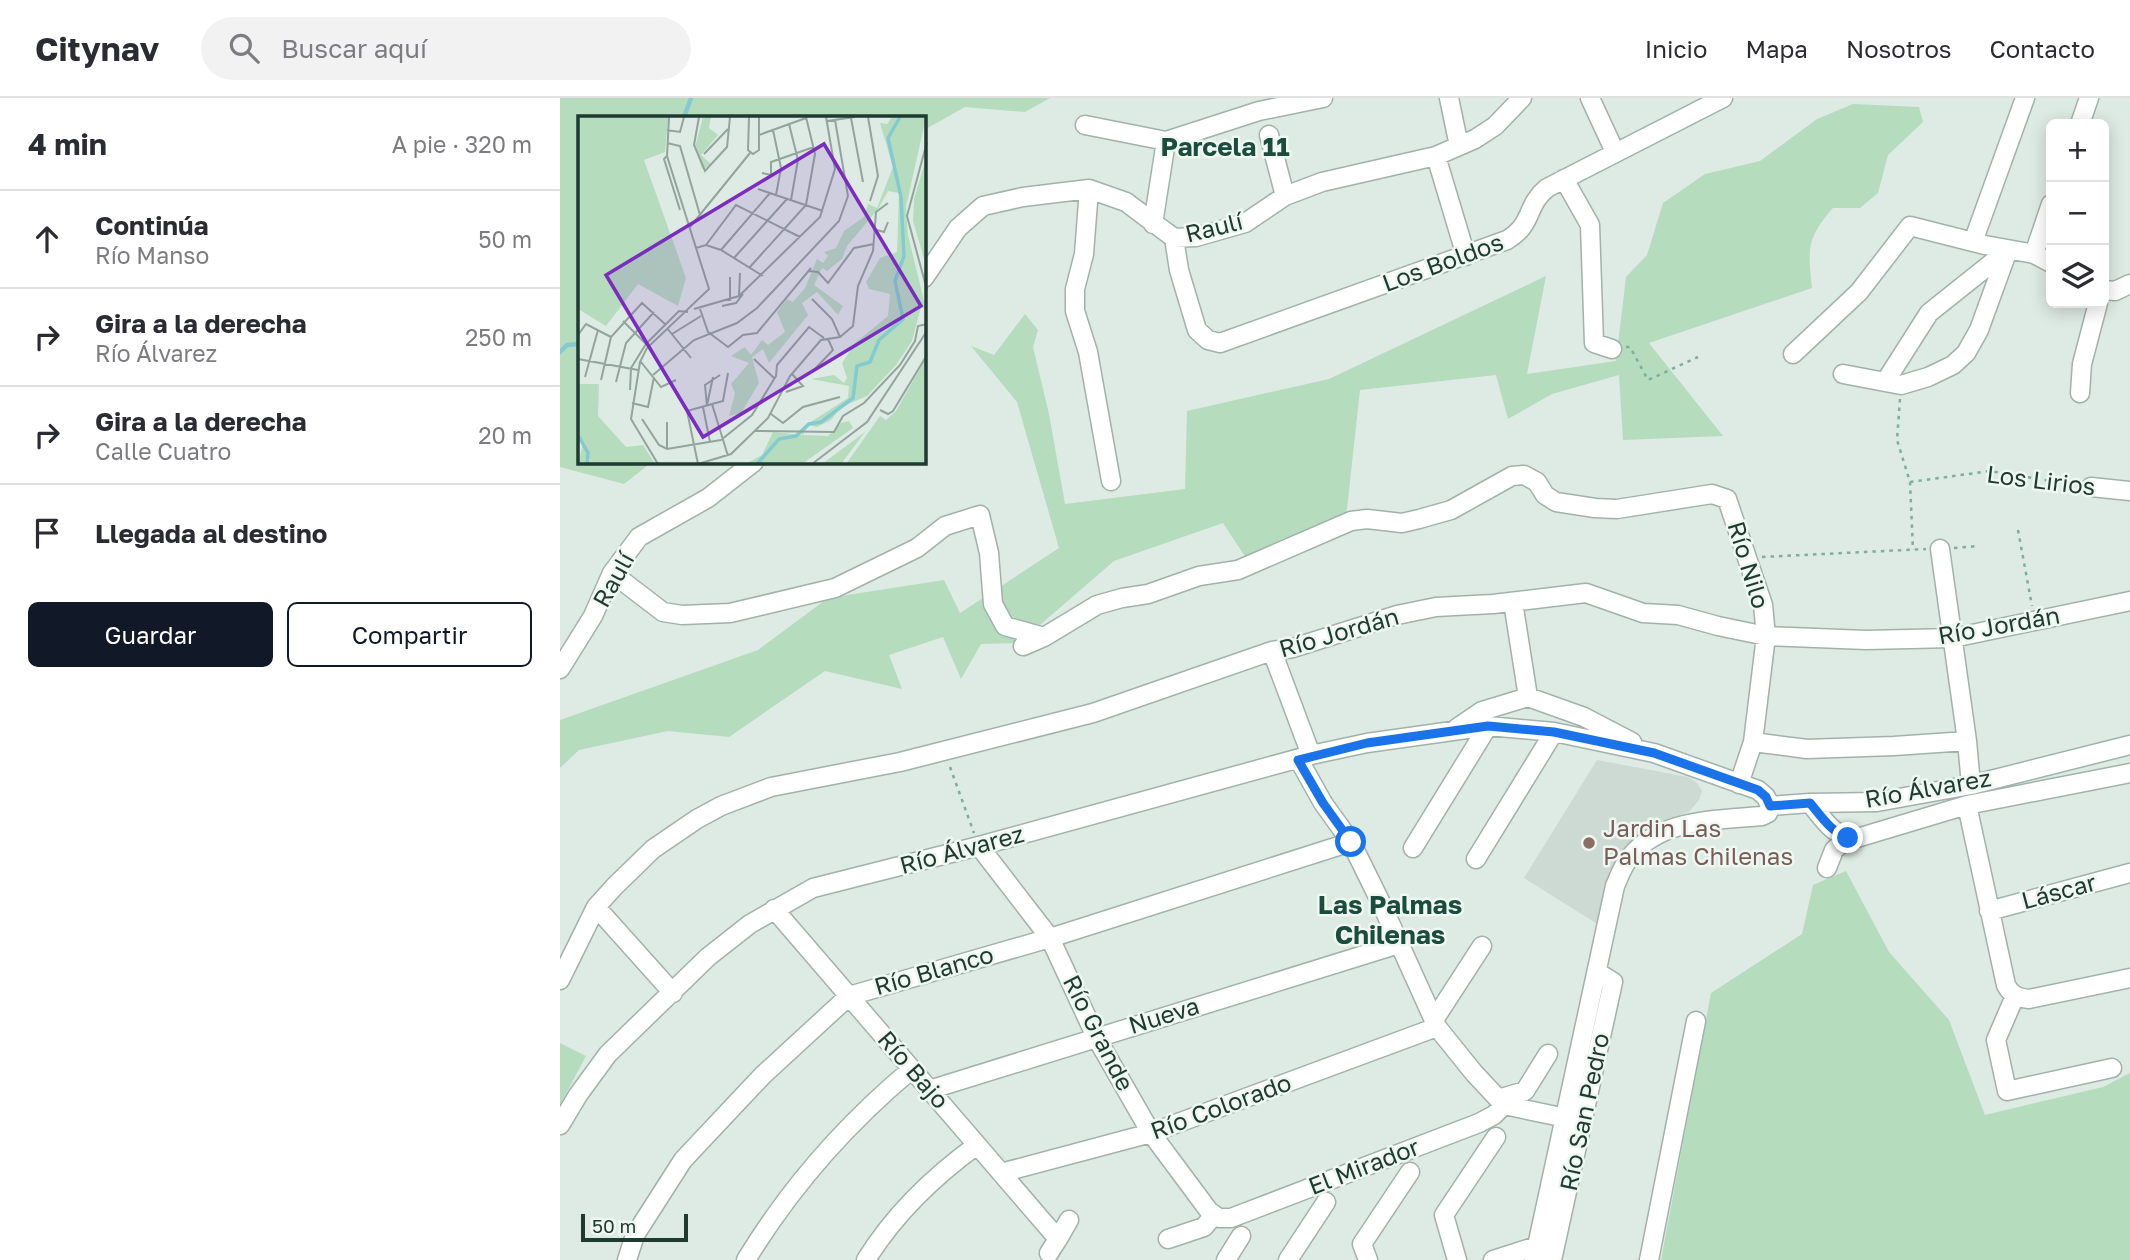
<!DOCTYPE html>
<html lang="es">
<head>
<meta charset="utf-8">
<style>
	body { margin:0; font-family:"Golos Text",sans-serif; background:#f2f2f3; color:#2b2b33 }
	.controls { position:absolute; right:21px; top:21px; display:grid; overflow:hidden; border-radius:10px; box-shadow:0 4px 18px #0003 }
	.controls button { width:63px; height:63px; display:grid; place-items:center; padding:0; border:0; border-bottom:2px solid #e1e1e2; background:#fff; color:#2b2b33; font:35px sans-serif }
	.scale { position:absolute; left:21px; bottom:18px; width:107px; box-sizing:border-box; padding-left:7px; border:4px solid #1f3a31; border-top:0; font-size:19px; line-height:24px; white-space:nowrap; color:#1f3a31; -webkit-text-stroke:5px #eef7f2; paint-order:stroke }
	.stop { position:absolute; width:21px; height:21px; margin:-16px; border:5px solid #1a73e8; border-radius:50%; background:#fff }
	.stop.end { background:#1a73e8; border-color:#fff; box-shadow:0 2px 7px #0008 }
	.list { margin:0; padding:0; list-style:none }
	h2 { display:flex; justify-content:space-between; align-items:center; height:91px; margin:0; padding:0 28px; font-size:30px }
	h2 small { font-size:23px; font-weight:400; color:#7c7c81 }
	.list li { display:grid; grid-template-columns:46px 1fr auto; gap:21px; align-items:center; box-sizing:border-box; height:98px; padding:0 28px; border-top:2px solid #e1e1e2 }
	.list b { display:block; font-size:26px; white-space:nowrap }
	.list p { margin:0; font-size:23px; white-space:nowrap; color:#7c7c81 }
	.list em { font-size:23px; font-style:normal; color:#7c7c81 }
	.actions { display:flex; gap:14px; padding:21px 28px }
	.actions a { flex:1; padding:16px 0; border:2px solid #111827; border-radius:10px; text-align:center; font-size:24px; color:#111827 }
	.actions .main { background:#111827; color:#fff }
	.icon { flex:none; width:38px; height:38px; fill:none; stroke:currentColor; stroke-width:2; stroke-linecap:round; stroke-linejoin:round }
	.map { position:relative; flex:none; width:1570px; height:1162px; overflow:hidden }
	header { display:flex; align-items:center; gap:42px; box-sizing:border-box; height:98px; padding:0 35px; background:#fff; border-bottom:2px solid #e1e1e2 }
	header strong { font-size:33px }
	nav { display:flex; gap:38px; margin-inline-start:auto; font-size:24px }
	.search { width:490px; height:63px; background:#f2f2f3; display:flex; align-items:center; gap:18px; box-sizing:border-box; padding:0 24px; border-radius:38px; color:#7c7c81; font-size:26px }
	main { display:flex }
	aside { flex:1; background:#fff }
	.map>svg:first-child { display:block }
	.built { fill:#ccdad3 }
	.green { fill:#b6dcbe }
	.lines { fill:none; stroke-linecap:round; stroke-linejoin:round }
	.stream { stroke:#84cad1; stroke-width:4.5 }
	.minor-casing { stroke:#a1b2ab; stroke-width:21 }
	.path { stroke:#7eae9c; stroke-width:2.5; stroke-dasharray:3.5 5; stroke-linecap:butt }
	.minor { stroke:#fff; stroke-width:18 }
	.route { stroke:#1a73e8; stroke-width:9 }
	.education-dot { fill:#8d6e63; stroke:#eef7f2; stroke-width:2.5 }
	.labels { text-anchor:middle; stroke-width:5; stroke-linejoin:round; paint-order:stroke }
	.street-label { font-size:24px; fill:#1f3a31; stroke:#eef7f2 }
	.education-label { font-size:24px; fill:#785e54; stroke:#eef7f2; text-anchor:start }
	.neighbourhood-label { font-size:26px; font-weight:bold; fill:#1b4c3d; stroke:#eef7f2 }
	.inset-river { fill:none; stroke:#84cad1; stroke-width:3.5 }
	.inset-road { fill:none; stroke:#92a49c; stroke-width:2 }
	.view { fill:#7b2cbf; fill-opacity:0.15; stroke:#7b2cbf; stroke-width:3.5 }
	.inset-edge { fill:none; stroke:#1f3a31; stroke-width:3.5 }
</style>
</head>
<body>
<header>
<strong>Citynav</strong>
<div class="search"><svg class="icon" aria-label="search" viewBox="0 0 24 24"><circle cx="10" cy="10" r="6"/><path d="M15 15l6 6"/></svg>Buscar aquí</div>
<nav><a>Inicio</a><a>Mapa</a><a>Nosotros</a><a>Contacto</a></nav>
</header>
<main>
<aside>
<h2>4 min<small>A pie · 320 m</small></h2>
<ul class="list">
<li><svg class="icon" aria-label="ahead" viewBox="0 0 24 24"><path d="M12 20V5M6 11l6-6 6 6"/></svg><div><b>Continúa</b><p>Río Manso</p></div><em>50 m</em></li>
<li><svg class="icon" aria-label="right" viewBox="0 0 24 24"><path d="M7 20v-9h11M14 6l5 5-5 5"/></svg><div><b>Gira a la derecha</b><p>Río Álvarez</p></div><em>250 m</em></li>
<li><svg class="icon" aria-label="right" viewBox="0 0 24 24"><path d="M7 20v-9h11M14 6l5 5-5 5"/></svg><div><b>Gira a la derecha</b><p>Calle Cuatro</p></div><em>20 m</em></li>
<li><svg class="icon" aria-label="arrive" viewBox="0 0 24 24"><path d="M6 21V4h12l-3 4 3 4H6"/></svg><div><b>Llegada al destino</b></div></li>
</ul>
<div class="actions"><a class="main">Guardar</a><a>Compartir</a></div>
</aside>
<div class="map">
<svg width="1570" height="1162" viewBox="0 0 1570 1162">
	<rect width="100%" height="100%" fill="#deeae4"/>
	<path class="built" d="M1037 662 1128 679 1137 685 1142 693 1139 702 1129 714 1094 725 1066 751 1047 784 1039 827 964 780Z"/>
	<path class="green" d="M0 0H490L465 14 405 9 364 32V19H19V364H92L64 386 0 369Z
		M1293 6 1359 9 1363 24 1328 57 1318 95 1300 110H1273C1246 141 1248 151 1252 190L1089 245 1163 338 1063 342 1059 277 992 296 948 321 936 277 800 292 787 411 782 424 688 463 663 425 554 463 459 545 421 546 401 581 383 539 329 557 342 591 265 573 169 639 108 633 19 652 0 670V622L198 552 268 500 384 482 400 515 499 450 457 304 411 248 434 257 465 216 478 232 473 249 489 316 505 406 625 391 627 313 769 281 986 178 967 276 1056 263 1066 179 1087 157 1103 105 1145 76 1200 63 1257 21Z
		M1286 773 1329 854 1389 922 1425 1017 1543 989 1570 975V1162H1101L1151 895 1242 836 1253 787Z
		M0 945 26 958 0 1007Z"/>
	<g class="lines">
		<path class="stream" d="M124 19 131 0
			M0 254 7 247 19 246"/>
		<defs>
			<path id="minor" d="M889 0 899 48
				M1030 0 1055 54
				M1520 26 1529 0
				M525 27 606 43
				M709 37 725 98
				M876 58 906 158
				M1004 81 1030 127 1034 245 1052 251
				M529 91 524 156 515 191V213L528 254 551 383
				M593 126 606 43 699 13 763 0
				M614 140 619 172 637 232 648 242 660 245 947 142C974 126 965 108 987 90L1163 0
				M1413 144 1465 0
				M1474 156 1491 106
				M364 180 398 130 423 108 463 99 529 91 566 104 614 140 636 139 685 125 725 98 762 84 876 58 915 41 935 28 962 0
				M1544 192 1555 193 1570 186
				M1233 256 1299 194 1350 128 1425 147 1474 156 1491 165
				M1283 276 1341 287 1368 279 1393 267 1406 255 1419 232 1448 152
				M1325 284 1369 215 1448 152
				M1520 295 1522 266 1538 205
				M1531 389 1570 393
				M1380 451 1407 643 1411 687
				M52 475 103 514 122 517 170 515 275 490 357 450 385 428 420 417 429 455 433 506 445 528 484 539
				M953 504 968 599
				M463 548 484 539 537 507 562 500 588 496 639 478 678 472 791 423 807 421 842 425 859 421 891 412 952 378 964 377 977 384 985 397 996 404 1035 410 1057 411 1152 396 1167 401 1203 507 1206 538 1193 644 1179 686
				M712 553 751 657
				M0 571 33 518 52 475 79 439 148 400 194 364
				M897 630 922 613 968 599 1024 619 1072 644
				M1193 644 1247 651 1334 648 1407 643
				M739 662 763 705 791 744 821 805 877 929 914 975 944 1007 1006 1020
				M1250 705C1263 721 1274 740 1297 740L1407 707 1570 675
				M1407 707 1446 887C1451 897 1458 900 1469 901L1570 880
				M1210 708 1250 705 1317 704 1411 687 1570 647
				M419 748 490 840 536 939 591 1035 649 1113 659 1120H671L919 1025 934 1017 944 1007
				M853 750 928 628
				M916 761 994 634
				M1267 770 1274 752 1288 740
				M36 809 113 895
				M214 811 498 1141 489 1155
				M1429 813 1570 775
				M0 882 36 809 54 789 93 751 137 721 161 708 211 689 340 664 533 615 712 553 733 550 837 517 876 509 933 506 1026 495 1083 515 1118 517 1158 528 1206 538 1306 542 1393 540 1570 503
				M1455 898 1436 942 1447 993 1552 970
				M874 922 922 848
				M369 992 839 846
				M938 1001 965 993 988 956
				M0 1027 18 997 48 956 148 859 190 826 253 790 419 748 751 657 807 645 928 628 994 634 1094 655 1198 692 1206 699 1210 708
				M441 1075 591 1035 877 929
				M498 1141 509 1122
				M608 1141 644 1129 654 1117
				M67 1162 75 1137 123 1062 203 977 289 898 490 840 791 744
				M186 1162C231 1088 286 1026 352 971
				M306 1162C335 1115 373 1079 417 1047
				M666 1162 681 1138
				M728 1162 766 1104
				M808 1162 802 1146 850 1074
				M897 1162 884 1117 936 1039
				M933 1162 977 1148
				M974 1162 1055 788C1059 779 1063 767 1070 759 1101 720 1157 722 1202 718L1208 715 1210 708
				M992 1162 1053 884 1037 874
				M1089 1162 1136 923"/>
		</defs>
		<use href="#minor" class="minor-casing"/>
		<path class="path" d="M1066 249H1070L1088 282 1138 259
			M1340 301 1337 342 1350 384 1353 452
			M1350 384 1430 373 1516 387
			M1458 432 1472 508
			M1394 450 1419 448
			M1202 459 1366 451
			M390 669 414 735"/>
		<use href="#minor" class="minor"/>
	</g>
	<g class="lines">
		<path class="route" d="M791 744 763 705 738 662 807 645 928 628 994 634 1094 655 1198 692 1206 699 1210 708 1250 705C1261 718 1271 734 1288 740"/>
	</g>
	<circle class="education-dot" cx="1029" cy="745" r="7"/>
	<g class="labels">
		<g class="street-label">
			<text transform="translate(654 130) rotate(-14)" y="8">Raulí</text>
			<text transform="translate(883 165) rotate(-20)" y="8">Los Boldos</text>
			<text transform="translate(1481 383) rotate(7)" y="8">Los Lirios</text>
			<text transform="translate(1188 467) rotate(73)" y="8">Río Nilo</text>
			<text transform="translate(54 482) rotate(-61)" y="8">Raulí</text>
			<text transform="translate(1439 528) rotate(-10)" y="8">Río Jordán</text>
			<text transform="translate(779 535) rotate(-16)" y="8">Río Jordán</text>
			<text transform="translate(1368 691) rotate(-10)" y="8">Río Álvarez</text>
			<text transform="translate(402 752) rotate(-15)" y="8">Río Álvarez</text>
			<text transform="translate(1499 794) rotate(-15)" y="8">Láscar</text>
			<text transform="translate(374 873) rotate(-16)" y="8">Río Blanco</text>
			<text transform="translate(604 918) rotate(-17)" y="8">Nueva</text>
			<text transform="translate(538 935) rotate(63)" y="8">Río Grande</text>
			<text transform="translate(353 972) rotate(49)" y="8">Río Bajo</text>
			<text transform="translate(661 1009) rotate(-20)" y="8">Río Colorado</text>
			<text transform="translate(1025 1014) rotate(-78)" y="8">Río San Pedro</text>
			<text transform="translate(804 1069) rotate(-21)" y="8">El Mirador</text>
		</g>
		<g class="education-label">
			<text x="1043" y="739">Jardin Las<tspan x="1043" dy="28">Palmas Chilenas</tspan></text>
		</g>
		<g class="neighbourhood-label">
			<text x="665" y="58">Parcela 11</text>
			<text x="830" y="816">Las Palmas<tspan x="830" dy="30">Chilenas</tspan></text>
		</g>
	</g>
	<g transform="translate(18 18)">
		<rect width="348" height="348" fill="#deeae4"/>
		<path d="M0 1H90L87 36 66 44 108 162 100 190 60 168 28 210 0 193ZM125 1H133L131 12 140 19 123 39 134 49 124 53 117 31ZM314 1H348L328 91 330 119 348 193 343 191 334 225 318 249 289 280 263 291 253 304 239 311 230 309 225 319 250 320 263 307 271 305 275 312 224 348H168L184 339 195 316 224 319 225 311 270 282 271 270 233 263 256 259 266 267 269 262 264 247 277 227 310 200 312 178 291 173 288 166 302 142 319 136 321 77 310 75 300 93 269 130 264 143 249 155 244 152 236 169 265 190 260 199 239 176 224 187 230 199 191 247 185 233 174 241 181 267 163 297 151 300 157 277 153 268 171 247 153 240 167 231 173 239 184 224 190 229 207 216 199 196 209 183 215 186 227 172 239 143 245 147 250 140 246 136 258 132 266 115 286 101 290 88 299 92 315 51 302 7 309 8ZM348 43V150L335 105 336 83ZM348 242V348H268L302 300 308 304 318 295ZM0 268H21L20 300 48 331 65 329 77 348H0L5 327 0 313ZM287 316 263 348H243L248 345Z" fill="#b6dcbe"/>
		<path class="inset-river" d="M0 319 10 337 9 348M179 348 201 323 218 320 231 308 243 306 275 282 279 250 292 246 301 224 325 203 317 165 326 140 323 81 310 22 322 1"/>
		<path class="inset-road" d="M121 1 116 29 127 55 149 31 152 1M171 1 170 34 175 38 181 34V1M290 1 300 60 292 85M273 2 285 66M249 5 277 1M211 8 220 44 213 84M89 14 102 16 106 1M195 14 203 52 198 79M181 19 228 2M349 26 329 100 349 174M89 27 102 30 122 99M126 38 150 13M89 40 86 43 102 94M184 57 193 59V46L236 31M180 73 245 95M112 111 172 37M295 113 306 116 310 106M128 129 158 89 222 121M118 132 128 129 143 134 185 160M143 134 192 77M156 142 209 83M171 152 228 89 237 38 228 1M231 155 240 156 250 167 276 132 296 128M161 179 162 157M234 183 254 203 262 221M152 185V161M144 190 158 187 165 178M116 193 161 180 242 101 257 53 248 1M122 193 130 216 150 231 165 219 179 217 233 152M45 205 68 228M89 212 113 242M94 218 123 200M0 219 8 208 33 221M0 243 60 254M176 243 197 263M63 246 83 271 98 264M234 256 255 234 250 223M75 259 116 224 159 207 179 192 261 105 270 80 257 4M7 261 20 214M23 264 33 221 64 187 88 209M38 266 48 227 76 196M52 274 53 252 68 228 101 195 110 196M208 276 225 270 214 258M54 287 70 291 76 261M134 288 150 340M129 289 135 261M129 290 127 269 142 259M125 291 132 326M302 294 310 298 315 295 349 239M193 298 205 307 225 291 262 281M64 303 81 329 89 333 143 324M89 306V333M178 315 256 316 265 300 286 287 322 249 337 225 340 210 349 208M143 324 174 299 198 260 199 249 231 211 246 222M80 348 53 303 62 246 69 232 131 173 89 40 91 1M120 348 153 338 190 302 212 260 243 224 262 221 275 210 280 170 295 135 298 96 310 87M120 348 109 295 145 285 150 257M234 348 289 306 349 215"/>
		<path class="view" d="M246 28 343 190 125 321 28 159Z"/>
		<rect width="348" height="348" class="inset-edge"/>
	</g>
</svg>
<div class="controls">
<button>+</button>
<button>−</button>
<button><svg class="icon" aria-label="layers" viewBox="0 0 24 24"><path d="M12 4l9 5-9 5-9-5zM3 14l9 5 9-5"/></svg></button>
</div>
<div class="scale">50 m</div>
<div class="stop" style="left:791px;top:744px"></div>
<div class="stop end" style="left:1288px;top:740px"></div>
</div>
</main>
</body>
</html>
